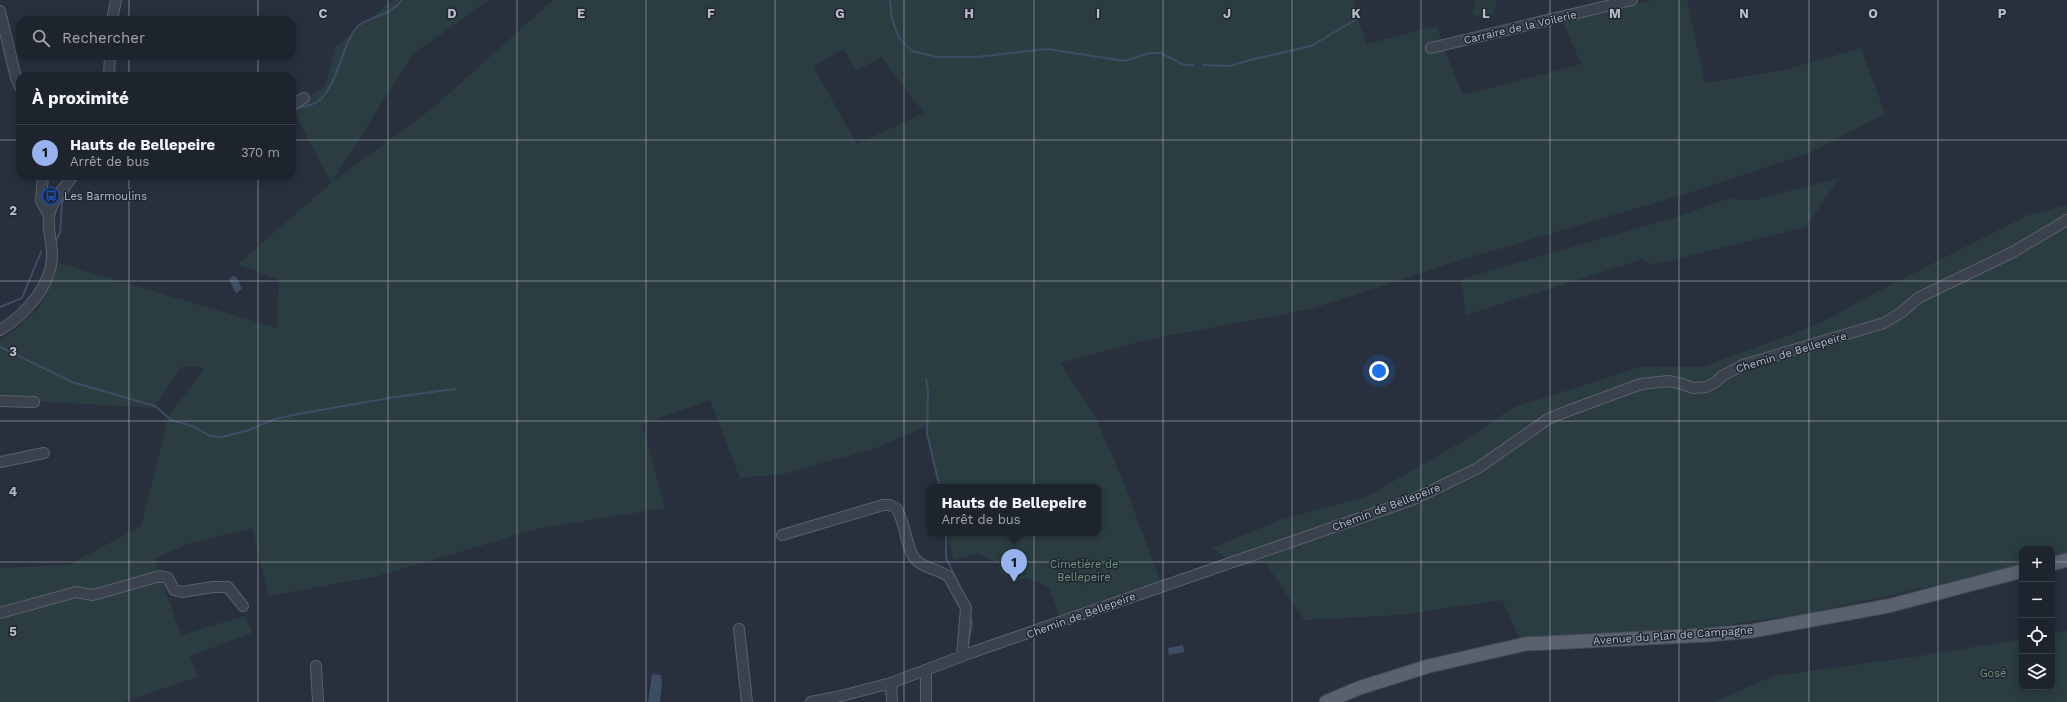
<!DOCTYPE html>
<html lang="fr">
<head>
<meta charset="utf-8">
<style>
	body { margin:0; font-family:"Work Sans",sans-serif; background:#262c36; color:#f1f3f6 }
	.controls { position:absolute; right:12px; bottom:12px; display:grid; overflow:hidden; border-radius:8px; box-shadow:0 2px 10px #0003 }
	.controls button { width:36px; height:36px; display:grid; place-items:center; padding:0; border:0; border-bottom:1px solid #3c414a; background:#1e242e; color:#f1f3f6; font:20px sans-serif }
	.you { position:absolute; left:1379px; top:371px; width:14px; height:14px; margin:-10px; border:3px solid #fff; border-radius:50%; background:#1a73e8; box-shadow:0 0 0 6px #1a73e833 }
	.badge { display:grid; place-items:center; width:26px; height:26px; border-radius:50%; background:#97b3ee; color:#111; font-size:13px; font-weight:700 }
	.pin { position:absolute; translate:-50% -33px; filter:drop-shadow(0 1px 2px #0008) }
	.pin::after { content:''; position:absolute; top:21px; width:14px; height:12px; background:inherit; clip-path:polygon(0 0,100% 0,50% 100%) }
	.popup { position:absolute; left:927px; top:484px; width:174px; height:52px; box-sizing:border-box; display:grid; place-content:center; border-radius:8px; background:#1e242e; filter:drop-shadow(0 1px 3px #0005); font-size:13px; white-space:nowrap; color:#a1a4aa }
	.popup b { font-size:15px; color:#f1f3f6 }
	.popup::after { content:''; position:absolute; left:50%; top:100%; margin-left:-8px; border:8px solid transparent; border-top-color:#1e242e }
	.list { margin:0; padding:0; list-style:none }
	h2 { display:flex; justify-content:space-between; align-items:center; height:52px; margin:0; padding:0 16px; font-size:17px }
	h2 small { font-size:13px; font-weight:400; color:#a1a4aa }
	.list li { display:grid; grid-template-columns:26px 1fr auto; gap:12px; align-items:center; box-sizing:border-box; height:56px; padding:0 16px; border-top:1px solid #3c414a }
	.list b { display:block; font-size:15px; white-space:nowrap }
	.list p { margin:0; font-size:13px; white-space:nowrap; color:#a1a4aa }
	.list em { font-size:13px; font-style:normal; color:#a1a4aa }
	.icon { flex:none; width:22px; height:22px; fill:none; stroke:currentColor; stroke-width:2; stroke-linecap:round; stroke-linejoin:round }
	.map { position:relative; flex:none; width:2067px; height:702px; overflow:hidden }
	.search { position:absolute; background:#1e242e; box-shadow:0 2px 10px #0003; left:16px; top:16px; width:280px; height:44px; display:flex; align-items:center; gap:10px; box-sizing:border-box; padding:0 14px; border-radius:12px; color:#a1a4aa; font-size:15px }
	.panel { position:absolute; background:#1e242e; box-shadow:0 2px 10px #0003; left:16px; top:72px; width:280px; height:108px; border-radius:12px }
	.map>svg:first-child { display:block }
	.green { fill:#2b3d40; fill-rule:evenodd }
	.water { fill:#3f4c65 }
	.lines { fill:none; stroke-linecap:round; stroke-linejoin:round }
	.stream { stroke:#3f4c65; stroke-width:2 }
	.minor-casing { stroke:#59606c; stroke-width:12 }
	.major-casing { stroke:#454b57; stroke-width:15 }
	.minor { stroke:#3b424e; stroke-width:10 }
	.major { stroke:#5a616e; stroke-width:13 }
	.grid { fill:none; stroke:#b8bdc9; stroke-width:1; stroke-opacity:0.55 }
	.labels { text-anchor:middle; stroke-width:3; stroke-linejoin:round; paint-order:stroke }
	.street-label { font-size:11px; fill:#b8bdc9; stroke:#202733 }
	.poi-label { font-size:11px; fill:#b8bdc9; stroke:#202733; text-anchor:start }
	.park-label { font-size:11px; fill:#71977d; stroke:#202733 }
	.grid-label { font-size:13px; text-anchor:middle; font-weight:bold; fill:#b8bdc9; stroke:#202733; stroke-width:3; stroke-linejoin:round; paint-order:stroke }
</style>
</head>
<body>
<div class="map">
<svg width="2067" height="702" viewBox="0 0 2067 702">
	<rect width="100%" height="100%" fill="#28303e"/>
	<path class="green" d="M393 0H489L413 54 332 182 434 107 553 0H1353L1366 44 1437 26 1444 49 1463 95 1581 64 1563 22 1652 0H1687L1705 83 1784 70 1861 48 1885 114 1807 154 1682 195 1451 263 1311 309 1146 340 1060 363 1096 418 1124 483 1161 583 1060 618 1049 587 1026 578 1016 581 1000 573 998 563 977 553 954 560 946 533H1098V487H938L925 427 876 448 783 474 740 478 710 400 642 424 665 508 537 529 378 576 269 596 252 528 187 544 154 559 181 635 245 616 252 633 190 656 198 677 124 702H0V568L69 565 141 526 169 415 204 370 200 367H181L154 408 0 399V339L12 332 39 308 59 263 277 328 279 280 238 264 331 183 292 108 325 86 336 46ZM844 49 856 71 881 57 924 113 857 144 813 66Z
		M1476 0H1497L1491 21 1472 14Z
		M1839 178 1806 227 1653 265 1643 259 1466 315 1461 279 1676 217 1726 199 1755 200Z
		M2067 205V553L2052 557V549H2022V565L1971 578 1798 615 1691 630 1519 637 1502 600 1400 615 1304 620 1265 562 1238 567 1212 548 1282 519 1366 497 1465 440 1512 408 1640 367H1702L1798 332 1828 319 1869 296 2026 216Z
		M2067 631V702H1714L1773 676 1920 656 2022 639V687H2052V634Z"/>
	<path class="water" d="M233 276 236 277 242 289 236 293 229 280Z
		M1183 645 1184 652 1169 655 1168 648Z
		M652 674 661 675 662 685 660 702H648Z"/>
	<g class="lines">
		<path class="stream" d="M890 0 892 19 899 38 912 51 937 57H976L1047 49 1125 61 1150 53H1161L1184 65H1193
			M1203 65 1230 66 1250 60 1311 46 1355 20
			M293 110C300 107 310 106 317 102 335 91 342 48 354 31 364 15 389 19 402 0
			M55 242 60 233 62 203 71 186
			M0 307 22 298 41 252
			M0 347 72 382 155 406 171 420 192 426 210 436 222 437 246 431 275 419 298 414 395 397 455 389
			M926 379 928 389 927 434 940 487
			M946 533V558L959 585
			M968 645 972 624 970 615"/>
		<defs>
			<path id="minor" d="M0 11 16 78 20 87
				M112 20 116 0
				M1431 48 1632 0
				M109 76 110 56
				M292 105 304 98
				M43 176 41 201 49 215
				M0 330C25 315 52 285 52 255 52 240 46 227 50 212 53 199 65 187 73 176
				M0 401 34 402
				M0 462 44 453
				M782 535 883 505H890L896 508C906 522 905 548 916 560 925 569 939 569 949 577L966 608 962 656
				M0 613 76 592 93 595 160 576 168 578 174 590 182 592 213 587H228L243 606
				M739 629 747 702
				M316 666 318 702
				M926 670V702
				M891 683 892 702
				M811 702 837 697 891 683 973 652 1412 500 1478 468 1548 419 1565 412 1641 384 1668 381 1679 383 1693 388 1706 387 1716 382 1722 376 1743 365 1884 323 1902 312 1918 298 2013 252 2067 220"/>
			<path id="major" d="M2052 564 2067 560
				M1326 702 1359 688 1429 666 1525 644 1707 635 1752 631 1888 606 2022 571"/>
		</defs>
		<use href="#minor" class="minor-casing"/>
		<use href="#major" class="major-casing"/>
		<use href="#minor" class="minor"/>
		<use href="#major" class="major"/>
	</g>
	<path class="grid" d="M129 0V20M258 0V20M388 0V702M517 0V702M646 0V702M775 0V702M904 0V702M1034 0V702M1163 0V702M1292 0V702M1421 0V702M1550 0V702M1679 0V702M1809 0V702M1938 0V702M129 56V76M258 56V76M0 140H20M292 140H2067M129 176V702M258 176V702M0 281H2067M0 421H2067M0 562H2022M2052 562H2067"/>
	<defs>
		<symbol id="bus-ring" viewBox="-11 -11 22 22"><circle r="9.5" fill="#202733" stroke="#1a4fb4" stroke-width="1.5"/><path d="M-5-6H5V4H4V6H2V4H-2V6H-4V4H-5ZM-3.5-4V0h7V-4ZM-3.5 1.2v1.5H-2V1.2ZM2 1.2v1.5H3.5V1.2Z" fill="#1a4fb4"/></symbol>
	</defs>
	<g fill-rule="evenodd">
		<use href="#bus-ring" x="41" y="186" width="20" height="20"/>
	</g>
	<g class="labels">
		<g class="street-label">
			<text transform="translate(1520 27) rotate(-13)" y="4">Carraire de la Voilerie</text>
			<text transform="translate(1791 352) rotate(-17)" y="4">Chemin de Bellepeire</text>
			<text transform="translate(1386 507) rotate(-21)" y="4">Chemin de Bellepeire</text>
			<text transform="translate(1081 615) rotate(-20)" y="4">Chemin de Bellepeire</text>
			<text transform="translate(1673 635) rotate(-4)" y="4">Avenue du Plan de Campagne</text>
		</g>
		<g class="poi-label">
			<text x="64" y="200">Les Barmoulins</text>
		</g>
		<g class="park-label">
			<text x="1084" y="568">Cimetière de<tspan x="1084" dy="13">Bellepeire</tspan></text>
			<text x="1993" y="677">Gosé</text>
		</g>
	</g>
	<g class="grid-label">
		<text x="323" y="18">C</text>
		<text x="452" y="18">D</text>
		<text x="581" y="18">E</text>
		<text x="711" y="18">F</text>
		<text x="840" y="18">G</text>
		<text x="969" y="18">H</text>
		<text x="1098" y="18">I</text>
		<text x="1227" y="18">J</text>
		<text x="1356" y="18">K</text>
		<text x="1486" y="18">L</text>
		<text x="1615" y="18">M</text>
		<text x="1744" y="18">N</text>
		<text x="1873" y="18">O</text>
		<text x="2002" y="18">P</text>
		<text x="13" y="215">2</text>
		<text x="13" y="356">3</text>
		<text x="13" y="496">4</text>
		<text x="13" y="636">5</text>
	</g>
</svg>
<div class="controls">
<button>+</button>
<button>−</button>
<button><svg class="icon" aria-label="locate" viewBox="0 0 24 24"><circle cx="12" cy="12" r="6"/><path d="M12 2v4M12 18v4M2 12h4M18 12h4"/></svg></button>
<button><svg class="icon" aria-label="layers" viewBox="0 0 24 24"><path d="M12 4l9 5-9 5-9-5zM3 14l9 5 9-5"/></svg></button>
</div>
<div class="you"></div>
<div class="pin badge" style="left:1014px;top:582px">1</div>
<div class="popup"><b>Hauts de Bellepeire</b>Arrêt de bus</div>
<div class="search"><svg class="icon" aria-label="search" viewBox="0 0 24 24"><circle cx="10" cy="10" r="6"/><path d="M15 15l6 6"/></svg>Rechercher</div>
<section class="panel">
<h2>À proximité<small></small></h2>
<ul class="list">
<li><span class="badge">1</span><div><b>Hauts de Bellepeire</b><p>Arrêt de bus</p></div><em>370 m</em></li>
</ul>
</section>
</div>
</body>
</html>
